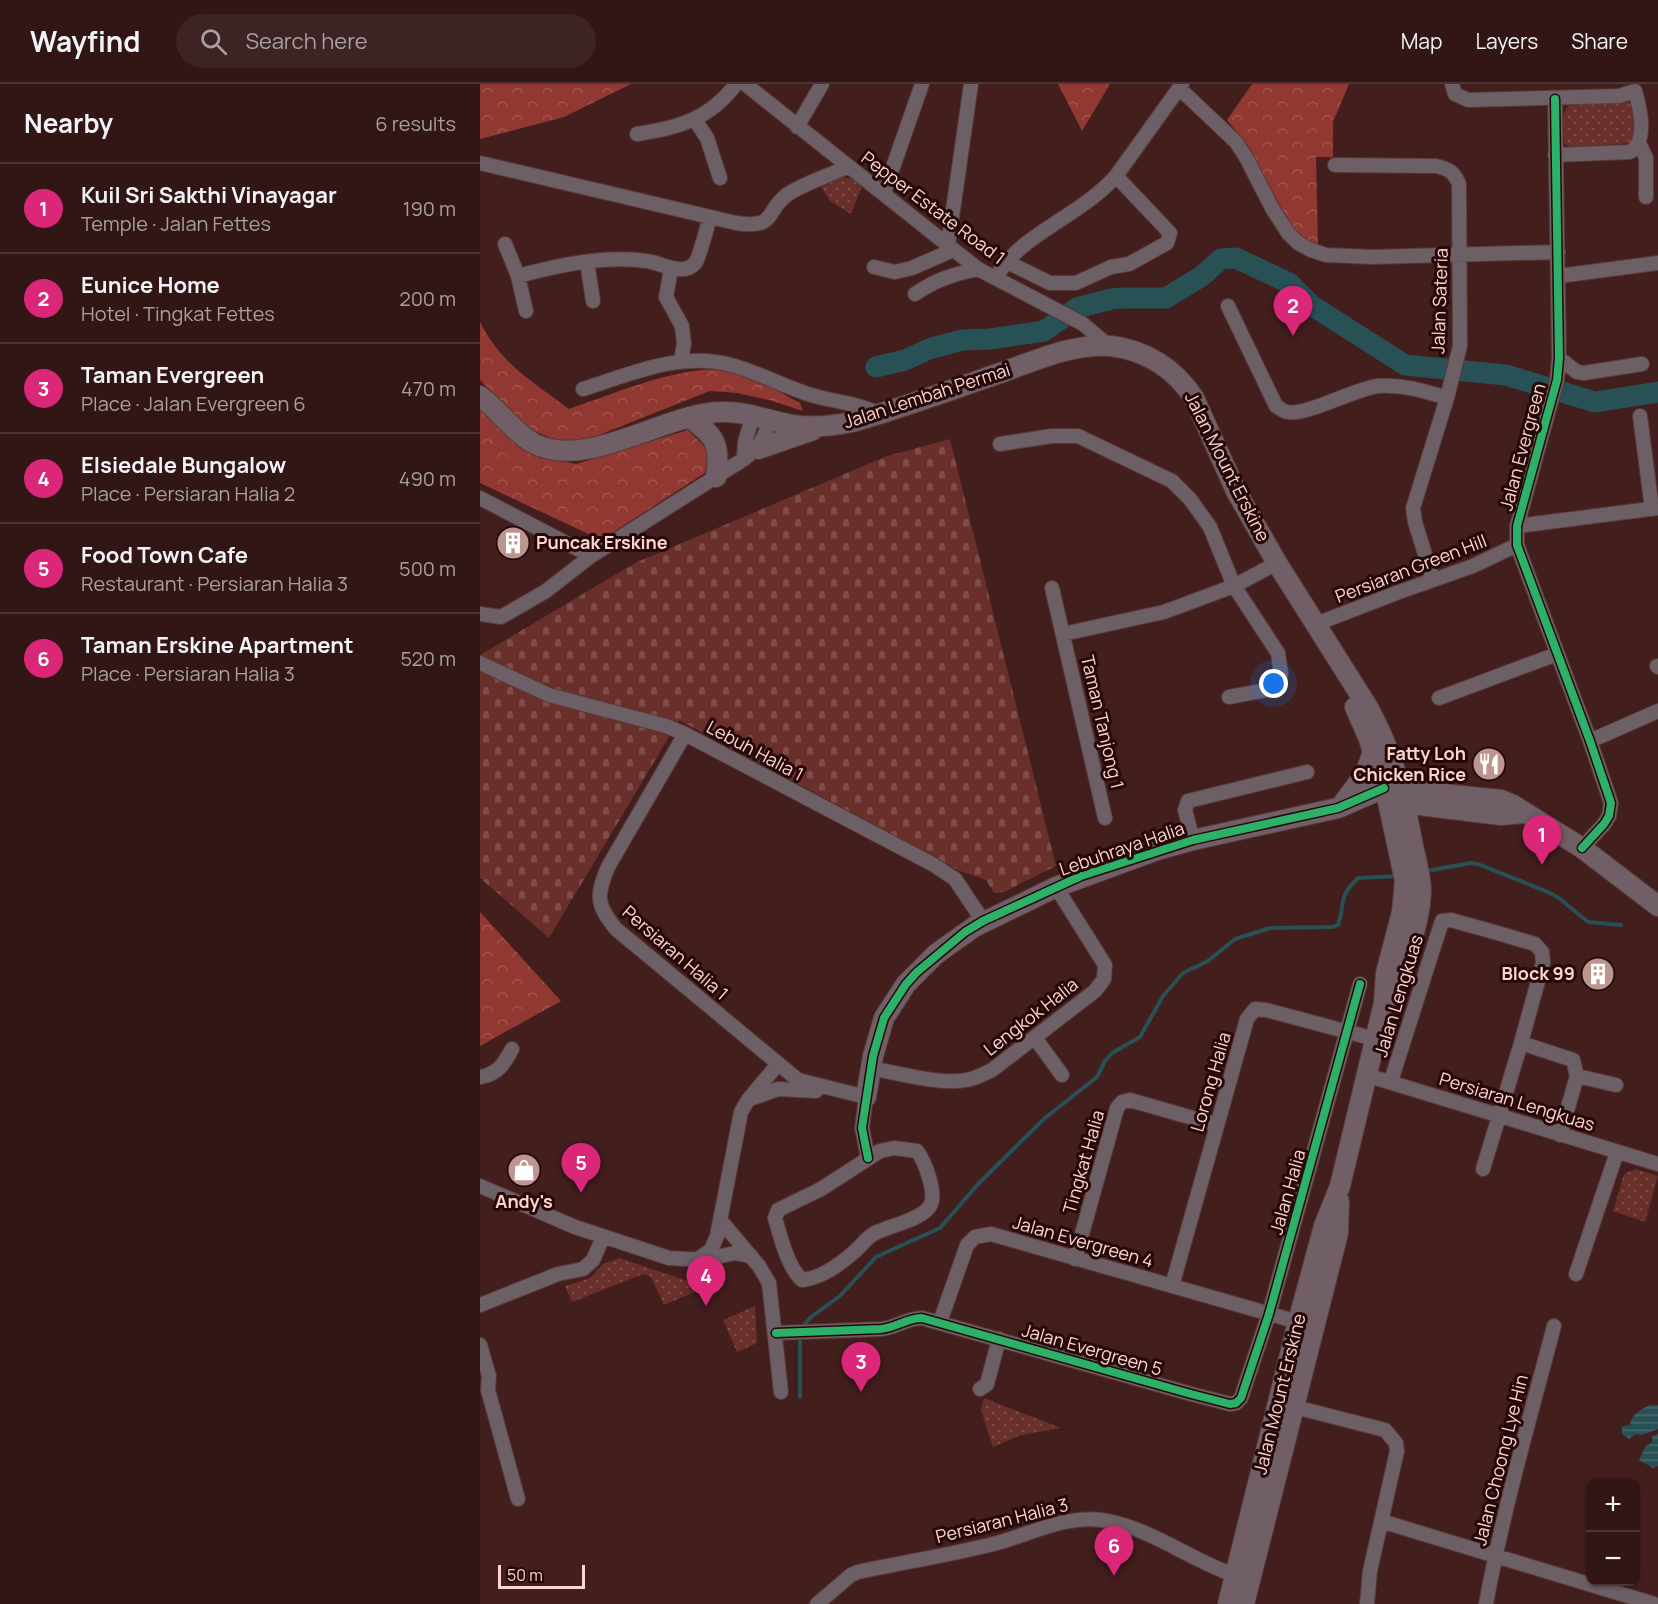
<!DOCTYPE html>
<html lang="en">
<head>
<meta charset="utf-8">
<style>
	body { margin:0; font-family:Manrope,sans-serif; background:#3d2323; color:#f1f3f6 }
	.controls { position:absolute; right:18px; bottom:18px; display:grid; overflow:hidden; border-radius:12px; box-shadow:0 2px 4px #0004 }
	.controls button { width:54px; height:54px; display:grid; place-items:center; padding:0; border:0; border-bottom:2px solid #4d3535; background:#321616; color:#f1f3f6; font:30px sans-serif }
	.scale { position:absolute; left:18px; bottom:15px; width:87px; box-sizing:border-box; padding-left:6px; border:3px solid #fed4ce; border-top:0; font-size:16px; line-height:21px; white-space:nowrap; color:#fed4ce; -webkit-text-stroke:4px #250908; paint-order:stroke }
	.you { position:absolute; left:794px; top:600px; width:21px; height:21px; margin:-15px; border:4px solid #fff; border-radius:50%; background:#1a73e8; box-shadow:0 0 0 9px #1a73e833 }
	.badge { display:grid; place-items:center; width:39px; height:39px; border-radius:50%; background:#db2777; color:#fff; font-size:20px; font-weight:700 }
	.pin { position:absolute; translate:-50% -50px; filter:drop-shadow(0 2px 3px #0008) }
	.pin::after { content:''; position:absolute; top:32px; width:21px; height:18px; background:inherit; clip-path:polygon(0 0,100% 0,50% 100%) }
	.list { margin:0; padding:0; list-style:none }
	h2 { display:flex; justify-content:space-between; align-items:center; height:78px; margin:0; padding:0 24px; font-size:26px }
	h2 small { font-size:20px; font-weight:400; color:#a89fa1 }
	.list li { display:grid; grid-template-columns:39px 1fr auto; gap:18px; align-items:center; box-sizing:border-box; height:90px; padding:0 24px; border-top:2px solid #4d3535 }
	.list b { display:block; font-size:22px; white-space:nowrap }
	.list p { margin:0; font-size:20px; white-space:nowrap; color:#a89fa1 }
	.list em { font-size:20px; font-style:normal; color:#a89fa1 }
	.icon { flex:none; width:33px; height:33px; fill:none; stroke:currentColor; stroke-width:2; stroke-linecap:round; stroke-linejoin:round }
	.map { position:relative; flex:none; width:1178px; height:1520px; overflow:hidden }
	header { display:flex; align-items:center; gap:36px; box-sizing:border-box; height:84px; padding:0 30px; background:#321616; border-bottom:2px solid #4d3535 }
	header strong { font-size:28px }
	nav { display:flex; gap:33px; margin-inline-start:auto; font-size:21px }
	.search { width:420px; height:54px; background:#3d2323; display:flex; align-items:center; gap:15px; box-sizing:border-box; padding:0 21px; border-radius:33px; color:#a89fa1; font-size:22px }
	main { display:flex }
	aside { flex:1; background:#321616 }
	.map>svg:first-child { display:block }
	.grass { fill:url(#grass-dots) }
	.forest { fill:url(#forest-crowns) }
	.cemetery { fill:url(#cemetery-stones) }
	.water { fill:url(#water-rules) }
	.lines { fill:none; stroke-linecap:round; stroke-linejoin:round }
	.stream { stroke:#285156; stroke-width:4 }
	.river { stroke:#285156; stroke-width:21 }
	.street-casing { stroke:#593a39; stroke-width:16 }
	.secondary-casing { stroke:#593a39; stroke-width:22 }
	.street { stroke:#6c5f65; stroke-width:14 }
	.secondary { stroke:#715f67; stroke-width:20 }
	.cycleway-casing { stroke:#250908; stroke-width:11 }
	.cycleway { stroke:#2db169; stroke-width:8 }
	.labels { text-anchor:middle; stroke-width:6; stroke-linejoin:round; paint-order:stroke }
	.street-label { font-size:18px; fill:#fed4ce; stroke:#250908 }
	.poi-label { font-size:18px; font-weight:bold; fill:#fed4ce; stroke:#250908; text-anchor:end }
</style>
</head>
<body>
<header>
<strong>Wayfind</strong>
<div class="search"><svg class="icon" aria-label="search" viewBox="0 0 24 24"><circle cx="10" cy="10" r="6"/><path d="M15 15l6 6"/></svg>Search here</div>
<nav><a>Map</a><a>Layers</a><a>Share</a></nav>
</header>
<main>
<aside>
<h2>Nearby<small>6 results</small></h2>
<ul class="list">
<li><span class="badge">1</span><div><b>Kuil Sri Sakthi Vinayagar</b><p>Temple · Jalan Fettes</p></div><em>190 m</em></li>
<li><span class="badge">2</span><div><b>Eunice Home</b><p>Hotel · Tingkat Fettes</p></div><em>200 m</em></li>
<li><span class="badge">3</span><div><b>Taman Evergreen</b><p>Place · Jalan Evergreen 6</p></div><em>470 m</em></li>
<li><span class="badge">4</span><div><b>Elsiedale Bungalow</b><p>Place · Persiaran Halia 2</p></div><em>490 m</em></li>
<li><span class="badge">5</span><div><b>Food Town Cafe</b><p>Restaurant · Persiaran Halia 3</p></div><em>500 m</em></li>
<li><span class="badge">6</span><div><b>Taman Erskine Apartment</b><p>Place · Persiaran Halia 3</p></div><em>520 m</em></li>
</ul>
</aside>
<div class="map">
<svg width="1178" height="1520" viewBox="0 0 1178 1520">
	<defs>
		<pattern id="grass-dots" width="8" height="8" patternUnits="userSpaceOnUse" patternTransform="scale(1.5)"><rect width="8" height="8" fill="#682f2b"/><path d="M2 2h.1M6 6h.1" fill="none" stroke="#7f4c49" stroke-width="1.8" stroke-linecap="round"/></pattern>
		<pattern id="forest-crowns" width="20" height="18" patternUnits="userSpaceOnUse" patternTransform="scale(1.5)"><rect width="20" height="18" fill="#923832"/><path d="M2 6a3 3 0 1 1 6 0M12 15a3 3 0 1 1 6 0" fill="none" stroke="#a2544e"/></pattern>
		<pattern id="cemetery-stones" width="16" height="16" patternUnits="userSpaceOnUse" patternTransform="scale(1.5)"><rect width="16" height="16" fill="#682f2b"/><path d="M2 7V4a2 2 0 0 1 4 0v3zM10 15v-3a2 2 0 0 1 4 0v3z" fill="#7f4c49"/></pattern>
		<pattern id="water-rules" width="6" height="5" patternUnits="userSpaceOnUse" patternTransform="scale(1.5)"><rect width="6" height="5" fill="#285156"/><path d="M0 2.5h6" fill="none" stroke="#48696d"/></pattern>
	</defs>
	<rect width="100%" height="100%" fill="#421e1d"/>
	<path class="grass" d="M1142 16C1146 18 1148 17 1151 21 1155 28 1155 54 1150 59L1097 64 1091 63 1084 60 1083 31 1088 22Z
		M363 93 372 95 382 102 371 130 350 117 341 103Z
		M1155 1085 1178 1092 1165 1138 1133 1127 1144 1090Z
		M139 1174 211 1198 219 1194 223 1202 219 1206 184 1221 171 1193 163 1190 92 1218 85 1202 110 1194 123 1180Z
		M275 1222 277 1259 257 1268 243 1236Z
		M504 1314 581 1344 541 1351 513 1363 501 1326Z"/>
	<path class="forest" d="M0 0H151L84 33 0 55Z
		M578 0H630L602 47Z
		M772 0H869L853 38V73H836L838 161 821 153 807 135 769 63 747 36Z
		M0 238C22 281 52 297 89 325 130 311 207 278 249 287 274 292 297 307 320 319L323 327 289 316 257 309 230 307 119 351 86 360 54 347 29 326 0 296Z
		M0 326 16 337 52 371 96 380 208 346 229 367 225 389 121 456 0 399Z
		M0 828 81 917 0 962Z"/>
	<path class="cemetery" d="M470 355 576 782 524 808 514 809 506 796 480 787 199 636 69 854 0 794V571L155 479 407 372Z"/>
	<path class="water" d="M1170 1321H1178V1345L1162 1351 1156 1350 1149 1355 1142 1350V1342L1150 1341C1151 1330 1162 1325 1170 1321Z
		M1178 1350V1382L1173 1384 1159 1376 1165 1363 1172 1358V1352Z"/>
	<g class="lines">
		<path class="stream" d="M946 787 991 779 998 780 1068 808 1079 814 1108 838 1141 841
			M324 1241 331 1233 360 1212 396 1173 460 1144 499 1099 565 1034 617 993 625 977 632 969 660 953 683 912 703 889 728 877 755 855 790 844 853 843 858 841C866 817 857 815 878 794L918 792
			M320 1256V1313"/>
		<path class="river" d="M396 283 425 276 449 265 482 256 510 255 564 247 597 224 631 215 642 214H686L722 192 741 175 756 174 809 199 831 221 925 281 1026 291 1115 318 1178 308"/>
		<defs>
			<path id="street" d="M265 0 498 185 603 240 629 262
				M972 0 975 10 988 16 1139 12 1155 7
				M699 4 756 58 767 75 792 124 808 149 818 159 831 166 846 171 893 173 1078 168
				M1075 15 1079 274 1077 296 1037 442V461L1110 657 1131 719 1129 732 1124 740 1102 764
				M215 36 227 54 240 94
				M317 43 342 0
				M157 50C198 44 230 35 256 0
				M1159 59 1166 74V113
				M1075 71 1150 68C1168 57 1160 24 1155 7
				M0 79 256 139C298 145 284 127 308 110 325 99 348 92 367 83
				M855 81 956 82C969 85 974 88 979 100L980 262 967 314 933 424 935 438 953 496
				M404 109 442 0
				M25 160 38 192 46 227
				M468 161 491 0
				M107 178 113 217
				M527 178 570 199H596L631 183 649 180 687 159 690 149 636 92
				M394 183 415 188 432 184 473 166
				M191 185 186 213 202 242 204 259 201 277
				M38 192C79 181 125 171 167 177 182 179 204 194 216 178 220 171 227 143 230 133
				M1079 192 1178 179
				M515 194C523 182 532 171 543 162 574 137 609 122 636 92L702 0
				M435 210C455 196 474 190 498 185
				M748 222 796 322C799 324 804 328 808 328 826 332 874 305 898 302 922 300 944 307 967 314
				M1079 274 1097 288 1104 289 1162 280
				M103 305C148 291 199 268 247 280 274 286 298 300 325 309 350 318 376 318 400 330
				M1160 332 1172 425
				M520 360 572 352H598L692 397 710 415 730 443 754 502 798 569 801 590 792 605 749 613
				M264 375 265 358 273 331
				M0 414 111 472
				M1037 442 1178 424
				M572 504 625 734
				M0 530 21 533 66 507 111 472 264 375C280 363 284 355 290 335
				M836 540 919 508 993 482 1037 461
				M583 550 684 528 754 502 797 479
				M0 579 69 611 186 642 205 650 454 781 475 795 503 837
				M1177 582 1178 583
				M959 614 1077 570
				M205 650 128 783C116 812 116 820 136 845L318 996 386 1013 382 1044 388 1074
				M1110 657 1178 627
				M713 756 705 726 708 717 827 688
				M555 954 582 991
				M1041 959 1093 976 1097 992 1080 1051
				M391 984C417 989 460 1001 486 996 495 995 504 990 512 986L615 907 624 895 625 881 576 803
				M886 991 1178 1080
				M1097 992 1136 1001
				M0 993C18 990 24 980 32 965
				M911 997 962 837 971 836 1014 848 1055 860 1062 868 1063 879 1041 959 1003 1085
				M270 1015 298 1005 336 1007
				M414 1064 437 1067C445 1077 456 1108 451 1120 445 1135 409 1142 395 1149 387 1153 381 1162 374 1168 360 1180 342 1194 322 1196 307 1182 301 1154 295 1134L298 1126 341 1105 400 1067Z
				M0 1102 95 1143 189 1174 223 1176 255 1169 271 1172
				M241 1137 279 1182 289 1199 301 1308
				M218 1175 231 1166 237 1152 261 1028 268 1016 298 980
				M595 1175 637 1024 642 1018 650 1016 737 1041
				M1096 1190 1137 1068
				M692 1202 767 935 775 925 786 926 895 955
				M0 1221 78 1190 103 1185 113 1176 123 1153
				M460 1238 487 1161 495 1153 511 1150 818 1238
				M296 1249 401 1245C415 1244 427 1234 442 1234L711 1310 750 1320 756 1319 761 1314 789 1230 880 900
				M0 1261 9 1292 8 1306 38 1415
				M500 1305 507 1300 519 1255
				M807 1321 905 1346 916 1359 917 1367 890 1487 887 1520
				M901 1437 1174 1520
				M337 1520 371 1491 378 1488C424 1478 471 1471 517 1459 553 1449 590 1429 628 1437 673 1446 711 1476 754 1491
				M1006 1520C1023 1426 1050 1334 1074 1242"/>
			<path id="secondary" d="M0 312C19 326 34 349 55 360 108 386 185 329 241 328 266 327 289 337 313 341 333 344 352 342 372 338 422 324 471 306 520 289 555 277 593 259 631 262 666 266 695 285 714 314L756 407 797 479 886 620C913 668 923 708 933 762 936 776 941 792 941 807 940 842 922 889 904 919
				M209 333C235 352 241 360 236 393
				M278 365 333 346
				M864 718 885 690 893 668
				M923 719 1021 731 1044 729
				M386 1013 393 972 404 934 426 900 456 870 494 843 576 803 677 766 713 756 858 724 904 704 1021 716 1033 721 1102 764 1178 822
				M748 1520 818 1238 844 1142 860 1102 904 919 906 889 922 828 925 797 908 718 889 655 875 623
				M764 1520 858 1149 859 1117"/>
		</defs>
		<use href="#street" class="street-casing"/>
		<use href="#secondary" class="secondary-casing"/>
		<use href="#street" class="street"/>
		<use href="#secondary" class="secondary"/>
		<defs>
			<path id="cycleway" d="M1075 15 1079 274 1077 296 1037 442V461L1110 657 1131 719 1129 732 1124 740 1102 764
				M388 1074 382 1044 393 972 404 934 426 900 437 888 485 848 503 837 601 792 713 756 858 724 904 704
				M296 1249 401 1245C415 1244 427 1234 442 1234L711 1310 750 1320 756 1319 761 1314 789 1230 880 900"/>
		</defs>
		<use href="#cycleway" class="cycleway-casing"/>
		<use href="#cycleway" class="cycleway"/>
	</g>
	<defs>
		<symbol id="building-disc" viewBox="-11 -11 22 22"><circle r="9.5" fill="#bc9490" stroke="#250908"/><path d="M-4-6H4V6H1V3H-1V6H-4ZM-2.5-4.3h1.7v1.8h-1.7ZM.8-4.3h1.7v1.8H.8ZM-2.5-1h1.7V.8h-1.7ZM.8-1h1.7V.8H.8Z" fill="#fff"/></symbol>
		<symbol id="restaurant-disc" viewBox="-11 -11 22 22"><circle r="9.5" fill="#bc9490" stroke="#250908"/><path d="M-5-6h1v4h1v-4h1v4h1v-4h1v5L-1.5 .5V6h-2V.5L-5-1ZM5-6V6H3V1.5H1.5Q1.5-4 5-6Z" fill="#fff"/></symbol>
		<symbol id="shop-disc" viewBox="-11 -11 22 22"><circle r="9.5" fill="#bc9490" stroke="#250908"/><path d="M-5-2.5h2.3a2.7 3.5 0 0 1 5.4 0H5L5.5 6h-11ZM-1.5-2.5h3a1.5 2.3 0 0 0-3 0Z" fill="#fff"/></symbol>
	</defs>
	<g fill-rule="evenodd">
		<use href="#building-disc" x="14" y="440" width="38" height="38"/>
		<use href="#restaurant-disc" x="990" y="661" width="38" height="38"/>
		<use href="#building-disc" x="1099" y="871" width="38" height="38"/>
		<use href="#shop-disc" x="25" y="1067" width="38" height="38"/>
	</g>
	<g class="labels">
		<g class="street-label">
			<text transform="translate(453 124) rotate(37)" y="6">Pepper Estate Road 1</text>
			<text transform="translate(960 217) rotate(-88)" y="6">Jalan Sateria</text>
			<text transform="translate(447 312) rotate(-18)" y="6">Jalan Lembah Permai</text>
			<text transform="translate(1043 363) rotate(-75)" y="6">Jalan Evergreen</text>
			<text transform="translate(747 383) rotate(63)" y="6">Jalan Mount Erskine</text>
			<text transform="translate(931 485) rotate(-21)" y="6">Persiaran Green Hill</text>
			<text transform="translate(622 638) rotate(77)" y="6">Taman Tanjong 1</text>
			<text transform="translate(275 667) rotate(28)" y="6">Lebuh Halia 1</text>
			<text transform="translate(642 765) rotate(-19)" y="6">Lebuhraya Halia</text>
			<text transform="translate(195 869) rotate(41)" y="6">Persiaran Halia 1</text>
			<text transform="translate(919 912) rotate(-73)" y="6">Jalan Lengkuas</text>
			<text transform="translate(551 933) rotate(-38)" y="6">Lengkok Halia</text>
			<text transform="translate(731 998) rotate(-74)" y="6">Lorong Halia</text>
			<text transform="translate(1037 1018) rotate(17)" y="6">Persiaran Lengkuas</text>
			<text transform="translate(604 1078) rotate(-74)" y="6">Tingkat Halia</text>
			<text transform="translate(808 1108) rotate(-74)" y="6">Jalan Halia</text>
			<text transform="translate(603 1158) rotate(16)" y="6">Jalan Evergreen 4</text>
			<text transform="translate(612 1266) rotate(16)" y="6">Jalan Evergreen 5</text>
			<text transform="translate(800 1310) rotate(-76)" y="6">Jalan Mount Erskine</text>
			<text transform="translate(1021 1376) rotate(-76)" y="6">Jalan Choong Lye Hin</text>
			<text transform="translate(522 1437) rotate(-14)" y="6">Persiaran Halia 3</text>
		</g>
		<g class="poi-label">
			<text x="56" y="465" text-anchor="start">Puncak Erskine</text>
			<text x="986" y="676">Fatty Loh<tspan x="986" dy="21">Chicken Rice</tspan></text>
			<text x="1095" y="896">Block 99</text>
			<text x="44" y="1124" text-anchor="middle">Andy's</text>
		</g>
	</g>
</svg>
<div class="controls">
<button>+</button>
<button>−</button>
</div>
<div class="scale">50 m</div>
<div class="you"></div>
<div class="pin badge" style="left:1062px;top:781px">1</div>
<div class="pin badge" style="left:813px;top:252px">2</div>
<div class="pin badge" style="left:381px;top:1308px">3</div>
<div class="pin badge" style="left:226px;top:1222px">4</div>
<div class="pin badge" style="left:101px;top:1109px">5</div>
<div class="pin badge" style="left:634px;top:1492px">6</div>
</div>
</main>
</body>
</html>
